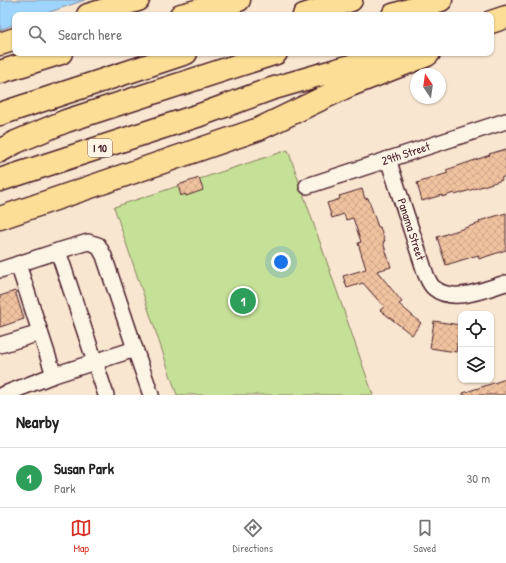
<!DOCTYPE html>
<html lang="en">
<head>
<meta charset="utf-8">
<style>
	body { margin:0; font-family:"Patrick Hand",sans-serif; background:#f2f2f2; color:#222 }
	.controls { position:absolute; right:12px; bottom:12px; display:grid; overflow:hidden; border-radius:8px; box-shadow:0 1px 3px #0004 }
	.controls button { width:36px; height:36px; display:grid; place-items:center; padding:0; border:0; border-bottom:1px solid #e0e0e0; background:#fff; color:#222; font:20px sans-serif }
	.compass { position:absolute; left:410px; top:68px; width:36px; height:36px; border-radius:50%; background:#fff; box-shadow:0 1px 3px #0004; rotate:347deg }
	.you { position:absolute; left:281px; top:262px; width:14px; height:14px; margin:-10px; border:3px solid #fff; border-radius:50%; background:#1a73e8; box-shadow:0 0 0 6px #1a73e833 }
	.badge { display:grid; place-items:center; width:26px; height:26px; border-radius:50%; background:#d93025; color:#fff; font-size:13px; font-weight:700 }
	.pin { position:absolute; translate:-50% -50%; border:2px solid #fff; box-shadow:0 1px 4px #0006 }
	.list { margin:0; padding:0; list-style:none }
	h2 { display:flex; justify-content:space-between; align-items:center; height:52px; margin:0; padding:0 16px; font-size:17px }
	h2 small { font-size:13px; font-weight:400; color:#767676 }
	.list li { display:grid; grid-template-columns:26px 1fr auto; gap:12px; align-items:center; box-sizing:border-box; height:60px; padding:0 16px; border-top:1px solid #e0e0e0 }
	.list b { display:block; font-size:15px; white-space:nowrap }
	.list p { margin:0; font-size:13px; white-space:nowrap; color:#767676 }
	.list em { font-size:13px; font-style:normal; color:#767676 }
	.icon { flex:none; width:22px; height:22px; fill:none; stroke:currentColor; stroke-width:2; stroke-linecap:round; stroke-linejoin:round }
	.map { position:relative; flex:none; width:506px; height:395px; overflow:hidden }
	.search { position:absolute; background:#fff; box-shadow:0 1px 3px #0004; left:12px; right:12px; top:12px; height:44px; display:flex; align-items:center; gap:10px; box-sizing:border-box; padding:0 14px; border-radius:8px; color:#767676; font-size:15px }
	.sheet { height:112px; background:#fff }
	nav { display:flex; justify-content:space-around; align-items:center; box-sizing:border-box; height:56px; border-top:1px solid #e0e0e0; background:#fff; font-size:11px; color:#767676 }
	nav a { display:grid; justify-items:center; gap:2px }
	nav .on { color:#d93025 }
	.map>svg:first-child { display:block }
	.green { fill:#c5e097; stroke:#888061 }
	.water { fill:#9ed5fd; stroke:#7c8ca9 }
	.building { fill:url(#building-cross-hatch); stroke:#4a1f2b }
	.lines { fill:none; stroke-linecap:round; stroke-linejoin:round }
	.minor-casing { stroke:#4a1f2b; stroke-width:18 }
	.highway-casing { stroke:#4a1f2b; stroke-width:25 }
	.minor { stroke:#fcf5e5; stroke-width:15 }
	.highway { stroke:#fdde96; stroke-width:22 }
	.labels { text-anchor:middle; stroke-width:3; stroke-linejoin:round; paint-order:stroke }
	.shield { fill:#fcf5e5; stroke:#7f5f63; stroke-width:1 }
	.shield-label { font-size:11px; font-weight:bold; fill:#4a1f2b }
	.street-label { font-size:12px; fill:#4a1f2b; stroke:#fcf5e5 }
</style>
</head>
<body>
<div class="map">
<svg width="506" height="395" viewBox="0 0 506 395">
	<defs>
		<pattern id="building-cross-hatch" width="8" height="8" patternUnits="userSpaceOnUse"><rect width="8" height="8" fill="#f0c39f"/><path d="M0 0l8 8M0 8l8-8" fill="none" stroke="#cfa789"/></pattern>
	</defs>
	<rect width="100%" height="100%" fill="#f8e6d0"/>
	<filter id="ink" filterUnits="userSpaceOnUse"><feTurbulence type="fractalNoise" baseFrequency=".025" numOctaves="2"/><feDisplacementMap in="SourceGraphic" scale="8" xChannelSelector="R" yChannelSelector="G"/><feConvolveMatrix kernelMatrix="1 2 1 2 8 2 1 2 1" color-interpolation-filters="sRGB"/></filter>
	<g filter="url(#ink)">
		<path class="green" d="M288 150 373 395H177L114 207Z"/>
		<path class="water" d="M4 0H85L41 15H15V24L0 30V1Z"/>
		<path class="building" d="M506 149V176L501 178 502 180 455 195 454 193 442 197V195L422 201 417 183 448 173 446 170 490 155 489 154Z
			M199 178 203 190 186 196 185 194 181 196 178 185Z
			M362 189 365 199 368 198 378 227H380L385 241 383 242 391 267 377 271 402 302 399 304 421 323 412 335 380 310 384 307 363 283 347 288 343 276 366 269 358 243 361 242 353 218 346 220 344 214 332 218 327 203 340 199 339 196Z
			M506 213V250L479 259 478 255 446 265 437 237 480 223 479 221Z
			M15 291 24 319 0 327V296Z
			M434 321 460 325 456 352 430 348Z
			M506 379V395H463V393Z"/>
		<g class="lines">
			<defs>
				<g id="minor">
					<path id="s1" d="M388 159 426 275C428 279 430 285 434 288 453 304 485 289 506 283"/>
					<path id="s2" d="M307 186 506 121"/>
					<path d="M58 251 88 242 98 245 104 256 135 349"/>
					<path d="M18 264 54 375"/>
					<path d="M0 270 58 251 106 395"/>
					<path d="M0 345 40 333"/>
					<path d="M2 395 54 375 135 349 151 395"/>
				</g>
				<path id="highway" d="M88 15 138 0
					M181 15 239 0
					M304 15 351 0
					M393 15 441 0
					M491 22 506 17
					M0 44 15 39
					M0 72 61 53
					M0 114 186 53
					M0 151 16 142 66 121 276 53
					M0 180 200 115 271 89 395 53
					M0 218 259 129 348 86 427 55 429 53"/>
			</defs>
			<use href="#minor" class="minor-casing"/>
			<use href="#highway" class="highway-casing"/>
			<use href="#minor" class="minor"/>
			<use href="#highway" class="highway"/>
		</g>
	</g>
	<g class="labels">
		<rect class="shield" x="88" y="139" width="24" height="18" rx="3"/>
		<g class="shield-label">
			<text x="100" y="152">I 10</text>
		</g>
		<g class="street-label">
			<text dy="4" stroke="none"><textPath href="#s2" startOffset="104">29th Street</textPath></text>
			<text dy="4" stroke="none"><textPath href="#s1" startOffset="74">Panama Street</textPath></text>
		</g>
	</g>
</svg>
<div class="controls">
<button><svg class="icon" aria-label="locate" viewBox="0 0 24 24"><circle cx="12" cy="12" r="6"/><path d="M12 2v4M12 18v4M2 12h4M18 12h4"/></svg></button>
<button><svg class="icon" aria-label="layers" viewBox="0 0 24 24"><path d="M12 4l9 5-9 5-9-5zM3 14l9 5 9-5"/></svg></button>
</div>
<svg class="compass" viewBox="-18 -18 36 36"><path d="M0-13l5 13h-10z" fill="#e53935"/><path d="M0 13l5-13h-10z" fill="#767676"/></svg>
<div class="you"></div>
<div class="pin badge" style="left:243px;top:301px;background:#2e9e5b">1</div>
<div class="search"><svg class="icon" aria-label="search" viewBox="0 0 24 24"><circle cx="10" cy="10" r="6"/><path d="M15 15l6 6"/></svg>Search here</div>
</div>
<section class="sheet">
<h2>Nearby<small></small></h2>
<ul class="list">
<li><span class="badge" style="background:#2e9e5b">1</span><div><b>Susan Park</b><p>Park</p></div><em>30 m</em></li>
</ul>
</section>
<nav>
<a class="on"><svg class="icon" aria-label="map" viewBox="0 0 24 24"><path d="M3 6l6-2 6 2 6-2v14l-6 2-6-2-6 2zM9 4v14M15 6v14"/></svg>Map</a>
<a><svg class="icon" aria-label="directions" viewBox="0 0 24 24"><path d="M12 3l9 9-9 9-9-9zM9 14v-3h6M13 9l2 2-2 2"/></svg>Directions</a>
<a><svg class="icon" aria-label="saved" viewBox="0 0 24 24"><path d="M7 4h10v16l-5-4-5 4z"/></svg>Saved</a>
</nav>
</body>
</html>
